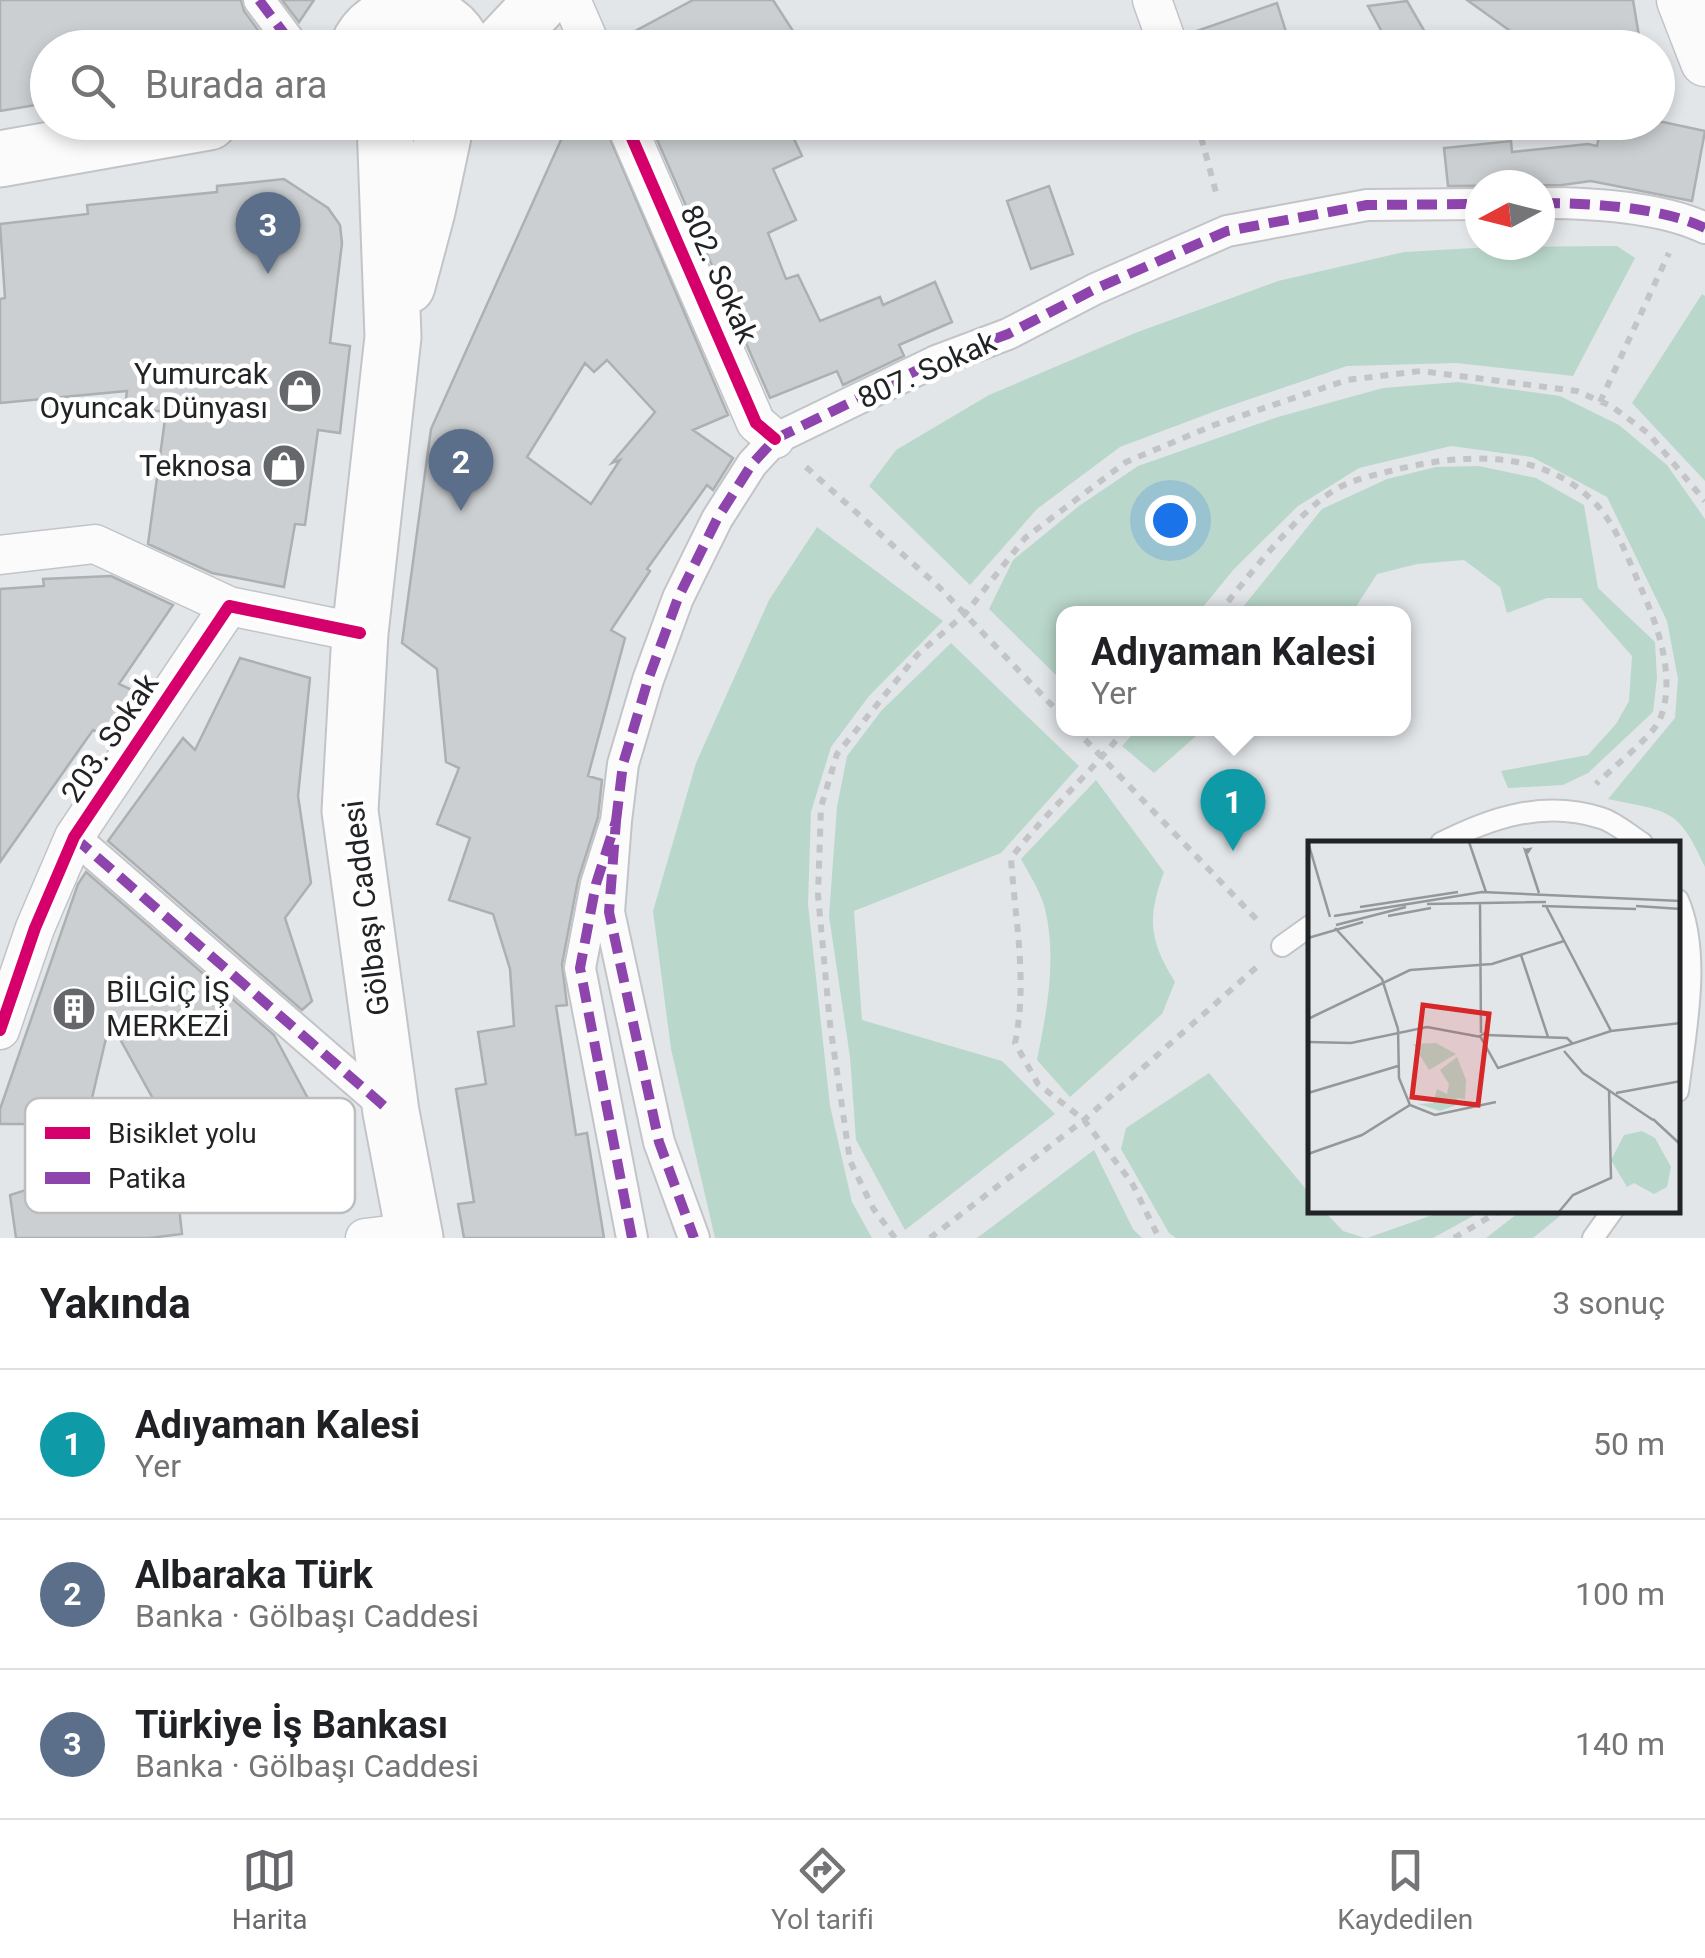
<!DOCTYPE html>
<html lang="tr">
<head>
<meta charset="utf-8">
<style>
	body { margin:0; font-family:Roboto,sans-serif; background:#f6f6f6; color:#202124 }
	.compass { position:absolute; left:1465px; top:170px; width:90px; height:90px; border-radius:50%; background:#fff; box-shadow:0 5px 15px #0003; rotate:263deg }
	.you { position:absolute; left:1170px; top:520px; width:35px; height:35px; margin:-25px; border:8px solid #fff; border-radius:50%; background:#1a73e8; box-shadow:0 0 0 15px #1a73e833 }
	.badge { display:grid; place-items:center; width:65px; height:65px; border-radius:50%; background:#65676a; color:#fff; font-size:32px; font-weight:700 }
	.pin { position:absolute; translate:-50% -82px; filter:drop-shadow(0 2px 5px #0008) }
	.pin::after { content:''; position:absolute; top:52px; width:35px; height:30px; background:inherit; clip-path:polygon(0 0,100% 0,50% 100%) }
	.popup { position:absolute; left:1056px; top:606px; width:355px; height:130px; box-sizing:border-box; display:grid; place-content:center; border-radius:20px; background:#fff; filter:drop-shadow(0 2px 8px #0005); font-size:32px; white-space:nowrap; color:#757577 }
	.popup b { font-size:38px; color:#202124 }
	.popup::after { content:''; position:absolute; left:50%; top:100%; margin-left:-20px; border:20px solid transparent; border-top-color:#fff }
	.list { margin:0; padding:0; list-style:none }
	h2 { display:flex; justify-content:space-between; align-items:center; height:130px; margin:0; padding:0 40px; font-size:42px }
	h2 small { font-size:32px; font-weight:400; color:#757577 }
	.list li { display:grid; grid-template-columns:65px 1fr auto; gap:30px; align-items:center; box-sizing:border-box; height:150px; padding:0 40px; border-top:2px solid #e0e0e0 }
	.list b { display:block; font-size:38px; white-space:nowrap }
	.list p { margin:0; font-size:32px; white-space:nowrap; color:#757577 }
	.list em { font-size:32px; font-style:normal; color:#757577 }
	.icon { flex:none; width:55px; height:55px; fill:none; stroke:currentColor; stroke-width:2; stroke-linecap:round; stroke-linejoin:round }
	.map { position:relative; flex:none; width:1705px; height:1238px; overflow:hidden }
	.search { position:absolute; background:#fff; box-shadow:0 5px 15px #0003; left:30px; right:30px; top:30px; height:110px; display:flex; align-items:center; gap:25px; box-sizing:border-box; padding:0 35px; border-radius:55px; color:#757577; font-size:38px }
	.sheet { height:580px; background:#fff }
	nav { display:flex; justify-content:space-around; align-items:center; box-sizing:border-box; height:140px; border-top:2px solid #e0e0e0; background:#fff; font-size:28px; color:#757577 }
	nav a { display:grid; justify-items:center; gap:5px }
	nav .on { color:#65676a }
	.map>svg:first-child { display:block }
	.green { fill:#bad7cb }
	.building { fill:#cccfd1; stroke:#adb0b1; stroke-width:2.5; fill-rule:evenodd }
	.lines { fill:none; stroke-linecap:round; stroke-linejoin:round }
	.service-casing { stroke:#c2c4c7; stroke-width:24 }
	.pedestrian-casing { stroke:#c2c4c7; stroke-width:34 }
	.minor-casing { stroke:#c2c4c7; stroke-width:41 }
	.tertiary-casing { stroke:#c2c4c7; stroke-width:51 }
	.secondary-casing { stroke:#c2c4c7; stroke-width:59 }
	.path { stroke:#c3c4c5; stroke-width:6; stroke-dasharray:8 8; stroke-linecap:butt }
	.service { stroke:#fbfbfc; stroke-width:20 }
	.pedestrian { stroke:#fbfbfc; stroke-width:30 }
	.minor { stroke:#fbfbfc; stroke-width:38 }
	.tertiary { stroke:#fbfbfc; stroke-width:48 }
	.secondary { stroke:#fbfbfc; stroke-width:55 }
	.quiet { stroke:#8e44ad; stroke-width:10; stroke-dasharray:20 10; stroke-linecap:butt }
	.cycleway-casing { stroke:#fff; stroke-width:19 }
	.cycleway { stroke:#d6006c; stroke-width:12 }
	.labels { text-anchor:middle; stroke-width:9; stroke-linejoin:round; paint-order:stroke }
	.street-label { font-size:30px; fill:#212325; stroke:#fff }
	.poi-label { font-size:30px; fill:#212325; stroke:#fff; text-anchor:end }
	.inset-road { fill:none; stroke:#95989b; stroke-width:2.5 }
	.view { fill:#d62828; fill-opacity:0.15; stroke:#d62828; stroke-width:5 }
	.inset-edge { fill:none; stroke:#212325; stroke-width:5 }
	.key { fill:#fff; stroke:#bcbdbe; stroke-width:2.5 }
	.key-label { font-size:28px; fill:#212325 }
</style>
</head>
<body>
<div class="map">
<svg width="1705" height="1238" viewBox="0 0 1705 1238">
	<rect width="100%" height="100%" fill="#e3e6e9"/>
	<path class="green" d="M1617 246 1635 258 1573 376 1456 363 1347 366 1218 410 1120 447 1037 509 970 585 869 486 896 450 989 395 1135 333 1278 281 1404 252 1491 247Z
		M1702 294 1705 296V481L1632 403Z
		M1458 382 1560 396 1619 425 1667 465 1705 519V867C1678 807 1669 812 1608 799L1675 718 1678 679 1667 621 1607 497 1532 457 1451 446 1359 468 1298 506 1234 569 1198 613 1063 614V682L989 609 1013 560 1079 506 1138 466 1278 417 1383 388Z
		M1479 466 1536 478 1584 505 1598 588 1655 642 1657 678 1653 712 1588 773 1563 785 1508 788 1501 771 1588 755 1616 724 1629 701 1632 656 1581 598H1547L1507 613 1500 587 1464 560 1417 564 1377 574 1352 613H1238L1322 509 1387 479 1436 467Z
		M817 527 943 621 869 696 831 747 811 812 808 904 830 1106 852 1202 872 1238H715L671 1049 653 911 696 763 769 600Z
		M951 643 1079 766 1001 853 854 911 862 1020 1002 1061 1055 1114 905 1230 856 1140 850 1057 829 916 837 807 847 756 881 711Z
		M1138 728H1204V729L1154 773 1122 746Z
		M1096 780 1164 872C1147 918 1149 940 1175 982L1162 1014 1070 1097 1037 1060C1047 1010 1057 959 1045 909 1041 892 1029 874 1021 859Z
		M1209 1073 1310 1194V1210L1324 1211 1343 1231 1365 1238H1176L1169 1233 1121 1149 1126 1128Z
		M1094 1150 1133 1229 1142 1238H977Z
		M1522 1210 1566 1211 1533 1238H1486Z
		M1444 1211H1482L1433 1238H1367Z"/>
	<path class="building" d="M0 0H241L244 11 271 48H48V103L0 111Z
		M282 0H314L299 22Z
		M693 0H773L804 48H614L613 43Z
		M1467 0H1633L1641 48H1534Z
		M1407 1 1429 39 1389 45 1368 6Z
		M1277 3 1291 48H1191L1188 34Z
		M569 122H603L728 415 693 430 733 458 713 490 707 485 647 569 650 571 611 630 625 638 588 776 602 780 598 817 578 880 562 964 567 1005 556 1006 576 1135 587 1133 604 1238H464L458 1204 474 1202 456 1089 486 1084 478 1032 514 1026 510 969 493 914 449 900 470 838 437 824 459 768 446 762 437 669 402 643 431 429ZM607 360 655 412 612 463 620 460 591 504 527 457 585 363 594 372Z
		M663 122H786L802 156 773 169 796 220 768 233 786 279 798 275 820 321 880 297 883 305 935 282 952 322 899 345 904 356 843 385 837 371 770 398 652 128Z
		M1602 122H1663L1705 131 1692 201 1591 181 1562 185 1448 186 1444 148 1511 141 1512 152 1588 144 1597 146Z
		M284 179 328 208 340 225 342 243 330 343 350 346 340 433 318 430 305 525 295 524 284 587 212 573 148 544 166 412 125 407 127 391 0 403V299L5 298 0 224 88 214 87 205 217 192V186Z
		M1049 186 1073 254 1031 269 1007 201Z
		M111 576 173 605 119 684 132 690 112 738 93 730 0 862V589L44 586 43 579Z
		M240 658 310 678 298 796 311 883 285 918 312 1001 302 1010 108 841 183 738 195 750Z
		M86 872 274 1035 335 1149 342 1192 253 1207 252 1198 179 1207 182 1234 149 1238H16L10 1195 233 1124H167L110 1021 86 1124H0V1109L78 884Z"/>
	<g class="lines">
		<defs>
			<path id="service" d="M1441 843C1492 817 1544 800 1601 818 1615 822 1629 835 1642 843
				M1678 900C1702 955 1685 1034 1678 1091
				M1282 946 1310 926
				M1593 1238 1613 1210"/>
			<path id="pedestrian" d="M259 0 295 48
				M1540 203C1589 203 1661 207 1705 228
				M616 821 623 764 648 680 678 598 717 519 752 464 775 439 936 361 1008 334 1095 289 1227 231 1367 205 1480 204
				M74 837 389 1110
				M632 1238 580 968 596 884 616 821 609 912 659 1142 694 1238"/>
			<path id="minor" d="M571 0 592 48
				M1152 0 1169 48
				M625 122 756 423 775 439
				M0 555 95 544 229 606
				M0 1030 35 928 74 837 229 606 360 633
				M365 1238 414 1232"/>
			<path id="tertiary" d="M1681 0 1705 62"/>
			<path id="secondary" d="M357 48C377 0 445 0 465 48
				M498 48 543 0
				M385 122 393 337 360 633 350 811 391 1112 415 1238
				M0 159 209 122
				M407 286 427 211 446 122"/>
		</defs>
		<use href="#service" class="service-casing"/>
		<use href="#pedestrian" class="pedestrian-casing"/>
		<use href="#minor" class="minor-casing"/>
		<use href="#tertiary" class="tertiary-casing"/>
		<use href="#secondary" class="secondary-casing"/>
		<path class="path" d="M1197 122 1217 196
			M1600 402 1669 253
			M806 467 940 588 1063 717
			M1218 614C1248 577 1294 516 1333 491 1350 480 1371 476 1390 471 1457 454 1538 447 1592 500 1615 522 1628 558 1640 586 1657 624 1677 677 1660 719 1654 735 1610 770 1596 784
			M1074 728 1260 923
			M1126 728C1090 774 1046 812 1011 858 1015 920 1028 981 1015 1043L1038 1084 1084 1120 1132 1183 1159 1238
			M895 1238 873 1208 850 1161 830 1024 818 895 821 807 837 754 918 654 965 614 1025 538 1126 462 1214 425 1347 380 1421 371 1577 391 1611 406 1649 434 1705 501
			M930 1238 1084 1120 1259 965
			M1454 1238 1501 1210"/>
		<use href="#service" class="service"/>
		<use href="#pedestrian" class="pedestrian"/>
		<use href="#minor" class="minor"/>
		<use href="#tertiary" class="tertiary"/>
		<use href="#secondary" class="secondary"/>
		<path class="quiet" d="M259 0 295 48
			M1540 203C1589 203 1661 207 1705 228
			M616 821 623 764 648 680 678 598 717 519 752 464 775 439 936 361 1008 334 1095 289 1227 231 1367 205 1480 204
			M74 837 391 1112
			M632 1238 580 968 596 884 616 821 609 912 659 1142 694 1238"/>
		<defs>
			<path id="cycleway" d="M625 122 756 423 775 439
				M0 1030 35 928 74 837 229 606 360 633"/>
		</defs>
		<use href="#cycleway" class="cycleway-casing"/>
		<use href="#cycleway" class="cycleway"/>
	</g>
	<defs>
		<symbol id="shop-disc" viewBox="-11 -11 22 22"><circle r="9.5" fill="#65676a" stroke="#fff"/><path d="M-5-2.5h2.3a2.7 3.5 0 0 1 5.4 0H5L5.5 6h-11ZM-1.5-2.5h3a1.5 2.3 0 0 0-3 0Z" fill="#fff"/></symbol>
		<symbol id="building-disc" viewBox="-11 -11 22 22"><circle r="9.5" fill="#65676a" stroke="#fff"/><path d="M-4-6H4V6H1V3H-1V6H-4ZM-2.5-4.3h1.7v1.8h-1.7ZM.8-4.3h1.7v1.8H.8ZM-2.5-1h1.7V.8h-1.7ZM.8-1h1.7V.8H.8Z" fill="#fff"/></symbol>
	</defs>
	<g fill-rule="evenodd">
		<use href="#shop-disc" x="275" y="366" width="50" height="50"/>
		<use href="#shop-disc" x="259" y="441" width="50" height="50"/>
		<use href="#building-disc" x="49" y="984" width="50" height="50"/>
	</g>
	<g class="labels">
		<g class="street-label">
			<text transform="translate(719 274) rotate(66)" y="10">802. Sokak</text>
			<text transform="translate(927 370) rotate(-24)" y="10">807. Sokak</text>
			<text transform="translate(110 738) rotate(-56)" y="10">203. Sokak</text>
			<text transform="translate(366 908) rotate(-97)" y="10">Gölbaşı Caddesi</text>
		</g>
		<g class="poi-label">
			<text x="268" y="384">Yumurcak<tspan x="268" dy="34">Oyuncak Dünyası</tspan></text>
			<text x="252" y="476">Teknosa</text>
			<text x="106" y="1002" text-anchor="start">BİLGİÇ İŞ<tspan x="106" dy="34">MERKEZİ</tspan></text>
		</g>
	</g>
	<g transform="translate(1308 841)">
		<rect width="372" height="372" fill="#e3e6e9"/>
		<path d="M128 202 148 213 121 229 105 203ZM149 216 158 239 157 258 148 257 154 262 132 270 110 263 125 262 129 248 139 253 141 243 132 229ZM334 290 347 297 363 326 359 346 346 353 326 342 319 346 303 319 316 294Z" fill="#bad7cb"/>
		<path class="inset-road" d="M0 1 22 76M161 1 178 51M217 9 222 8 220 11 217 9 231 52M172 61 173 192M119 63 238 61M234 65 328 68M238 65 303 190M328 65 373 68M52 66 150 51M26 75 174 51 373 60M80 75 123 67M28 84 98 66M27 87 74 138 90 188M0 97 55 81M213 114 240 196M0 178 102 129 184 123 256 100M90 188 91 237 102 264M177 192 172 195 190 227 303 190 373 182M178 194 259 197 265 203M0 201 43 202 119 186 173 196M256 210 275 232 345 279M0 252 90 225M308 252 373 240M345 278 373 304M0 313 54 294 102 264 127 274 188 261M250 372 265 354 303 337 301 249"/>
		<path class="view" d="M115 164 181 173 170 264 104 256Z"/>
		<rect width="372" height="372" class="inset-edge"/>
	</g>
	<rect x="25" y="1098" width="330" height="115" rx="15" class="key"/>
	<rect x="45" y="1127" width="45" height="12" fill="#d6006c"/>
	<rect x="45" y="1172" width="45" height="12" fill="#8e44ad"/>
	<g class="key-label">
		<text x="108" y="1143">Bisiklet yolu</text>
		<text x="108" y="1188">Patika</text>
	</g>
</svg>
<svg class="compass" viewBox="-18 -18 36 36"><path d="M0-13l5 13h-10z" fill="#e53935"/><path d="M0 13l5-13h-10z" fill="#757577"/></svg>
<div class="you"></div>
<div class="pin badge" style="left:1233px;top:851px;background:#0f9aa8">1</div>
<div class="popup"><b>Adıyaman Kalesi</b>Yer</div>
<div class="pin badge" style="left:461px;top:511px;background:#5c6f8a">2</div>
<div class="pin badge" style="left:268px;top:274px;background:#5c6f8a">3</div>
<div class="search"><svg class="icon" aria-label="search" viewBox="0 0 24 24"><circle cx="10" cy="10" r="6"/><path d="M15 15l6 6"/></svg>Burada ara</div>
</div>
<section class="sheet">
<h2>Yakında<small>3 sonuç</small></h2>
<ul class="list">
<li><span class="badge" style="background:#0f9aa8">1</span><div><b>Adıyaman Kalesi</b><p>Yer</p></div><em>50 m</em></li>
<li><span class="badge" style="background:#5c6f8a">2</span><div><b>Albaraka Türk</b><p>Banka · Gölbaşı Caddesi</p></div><em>100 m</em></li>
<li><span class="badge" style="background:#5c6f8a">3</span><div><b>Türkiye İş Bankası</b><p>Banka · Gölbaşı Caddesi</p></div><em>140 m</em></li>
</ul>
</section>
<nav>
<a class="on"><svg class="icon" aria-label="map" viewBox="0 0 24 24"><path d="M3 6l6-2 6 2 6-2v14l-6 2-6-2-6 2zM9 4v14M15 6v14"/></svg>Harita</a>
<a><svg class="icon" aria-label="directions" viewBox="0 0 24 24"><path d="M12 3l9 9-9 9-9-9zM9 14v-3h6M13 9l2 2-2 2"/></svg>Yol tarifi</a>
<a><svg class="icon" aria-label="saved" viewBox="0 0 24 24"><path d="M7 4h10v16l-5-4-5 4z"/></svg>Kaydedilen</a>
</nav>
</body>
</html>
